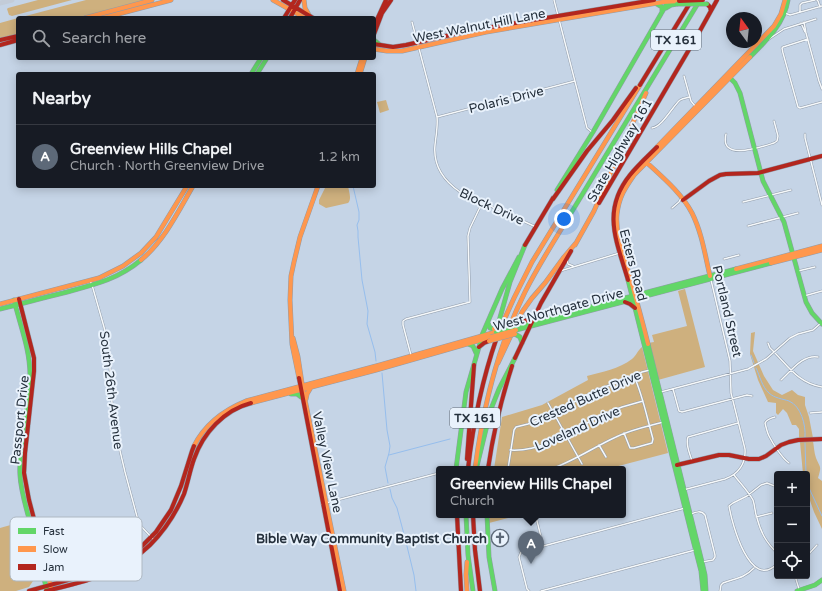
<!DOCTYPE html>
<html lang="en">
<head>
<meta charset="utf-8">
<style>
	body { margin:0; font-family:"Varela Round",sans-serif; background:#242831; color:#f1f3f6 }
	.controls { position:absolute; right:12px; bottom:12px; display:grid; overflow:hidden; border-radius:4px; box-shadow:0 2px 10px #0003 }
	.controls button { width:36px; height:36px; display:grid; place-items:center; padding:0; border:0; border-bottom:1px solid #363941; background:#171b24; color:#f1f3f6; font:20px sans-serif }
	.compass { position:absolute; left:726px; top:12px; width:36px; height:36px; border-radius:50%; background:#171b24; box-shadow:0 2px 10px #0003; rotate:345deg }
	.you { position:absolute; left:564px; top:219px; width:14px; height:14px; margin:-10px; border:3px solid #fff; border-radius:50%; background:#1a73e8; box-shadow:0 0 0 6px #1a73e833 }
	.badge { display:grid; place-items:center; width:26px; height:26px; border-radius:50%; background:#5d6978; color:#fff; font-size:13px; font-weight:700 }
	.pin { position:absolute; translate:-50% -33px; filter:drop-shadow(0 1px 2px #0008) }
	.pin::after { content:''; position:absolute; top:21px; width:14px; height:12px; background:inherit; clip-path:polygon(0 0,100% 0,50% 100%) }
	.popup { position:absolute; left:436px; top:466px; width:190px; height:52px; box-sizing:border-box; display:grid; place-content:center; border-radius:4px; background:#171b24; filter:drop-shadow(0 1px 3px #0005); font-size:13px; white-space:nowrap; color:#9ea1a6 }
	.popup b { font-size:15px; color:#f1f3f6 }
	.popup::after { content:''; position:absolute; left:50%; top:100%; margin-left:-8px; border:8px solid transparent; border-top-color:#171b24 }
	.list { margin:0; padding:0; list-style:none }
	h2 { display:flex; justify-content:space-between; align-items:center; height:52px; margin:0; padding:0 16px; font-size:17px }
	h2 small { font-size:13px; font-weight:400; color:#9ea1a6 }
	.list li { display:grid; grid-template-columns:26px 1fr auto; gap:12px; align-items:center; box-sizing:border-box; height:64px; padding:0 16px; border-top:1px solid #363941 }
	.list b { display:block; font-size:15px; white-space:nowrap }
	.list p { margin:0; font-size:13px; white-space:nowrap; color:#9ea1a6 }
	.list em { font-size:13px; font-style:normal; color:#9ea1a6 }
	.icon { flex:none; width:22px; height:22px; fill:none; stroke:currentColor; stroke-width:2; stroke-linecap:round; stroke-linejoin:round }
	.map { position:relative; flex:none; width:822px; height:591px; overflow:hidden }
	.search { position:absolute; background:#171b24; box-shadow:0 2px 10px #0003; left:16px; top:16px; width:360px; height:44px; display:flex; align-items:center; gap:10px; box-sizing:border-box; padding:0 14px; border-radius:4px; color:#9ea1a6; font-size:15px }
	.panel { position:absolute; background:#171b24; box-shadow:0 2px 10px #0003; left:16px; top:72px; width:360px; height:116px; border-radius:4px }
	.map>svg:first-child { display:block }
	.green { fill:#ceb07e }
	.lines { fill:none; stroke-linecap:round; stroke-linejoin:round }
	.stream { stroke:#96beed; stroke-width:1 }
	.taxiway { stroke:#c3ccd8; stroke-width:5 }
	.street-casing { stroke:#919caa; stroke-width:2.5 }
	.fast-casing { stroke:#919caa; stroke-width:5 }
	.slow-casing { stroke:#919caa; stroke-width:5 }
	.jam-casing { stroke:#919caa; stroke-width:5 }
	.street { stroke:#f6f9fb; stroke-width:1.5 }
	.fast { stroke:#63d668; stroke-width:4 }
	.slow { stroke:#ff974d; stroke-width:4 }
	.jam { stroke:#b3261e; stroke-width:4 }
	.fast-bridge-casing { stroke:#919caa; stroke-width:5; stroke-linecap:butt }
	.slow-bridge-casing { stroke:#919caa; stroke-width:5; stroke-linecap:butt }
	.jam-bridge-casing { stroke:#919caa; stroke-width:5; stroke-linecap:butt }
	.fast-bridge { stroke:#63d668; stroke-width:4 }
	.slow-bridge { stroke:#ff974d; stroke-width:4 }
	.jam-bridge { stroke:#b3261e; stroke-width:4 }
	.labels { text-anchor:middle; stroke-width:4; stroke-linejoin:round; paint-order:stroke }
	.shield { fill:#e9f2fc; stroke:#606a76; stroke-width:1 }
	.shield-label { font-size:12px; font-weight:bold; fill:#25303c }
	.street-label { font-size:13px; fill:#25303c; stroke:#e9f2fc }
	.poi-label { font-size:13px; font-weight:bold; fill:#25303c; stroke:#e9f2fc; text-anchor:end }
	.key { fill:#e9f2fc; stroke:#aeb8c2; stroke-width:1 }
	.key-label { font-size:11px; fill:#25303c }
</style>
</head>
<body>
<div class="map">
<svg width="822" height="591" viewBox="0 0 822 591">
	<rect width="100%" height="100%" fill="#c5d4e6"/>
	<path class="green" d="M38 0H72L12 16 9 15 7 9 8 8Z
		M86 0H149L81 18H18Z
		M18 18V35L0 39V23Z
		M386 100 389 110 380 113 377 102Z
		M326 186H348C349 192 352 199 348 203L326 208 319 204V200Z
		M685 289 705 367 658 380 648 343 654 342 652 335 687 326 678 291Z
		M755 332 753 351 764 376 773 390 782 395 792 390 798 395 805 397V405L809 417 813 438 799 439V429L796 425H792L787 413 783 409 778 415 776 413V403L768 402 758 380 750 354 751 333Z
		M642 347 668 453 607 469H494L502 417 542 405 588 380 587 376C602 372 619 369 632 359 636 356 638 350 642 347Z
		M813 441C814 447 814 452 816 458 820 468 822 465 818 478L822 481V529L814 512 807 492V474H803L800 442Z
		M490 515H519L489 523Z
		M14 524 24 525 29 530 36 546 39 568 35 578 29 587 16 591H0V528Z"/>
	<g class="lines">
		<path class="stream" d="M353 186 359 212V220L357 225 358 231V237L362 280 368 311 367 324 375 352 376 361
			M751 355 754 363
			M756 368C760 376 762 387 769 393 774 398 783 399 789 401 801 406 806 425 805 437
			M382 373 387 430 390 446 389 453 385 467 388 483
			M805 443 806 474
			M389 455 450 439
			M807 482 809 488 822 516
			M390 489 392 498 397 508 405 538 414 575 416 591"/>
		<path class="taxiway" d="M0 3 12 0"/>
		<defs>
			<path id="street" d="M554 0 587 128 592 132
				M817 0 818 1 820 7
				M800 12V5L802 3 815 0
				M785 13 790 15 822 6
				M412 22 437 117C438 126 436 135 435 145 433 165 444 181 460 192L536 227
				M804 22 806 33 819 81 822 89
				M801 23 805 32
				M769 39 784 29 816 19
				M808 39 783 47 782 48 783 53 798 107 800 108 822 102
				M684 76 691 101 695 106
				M437 117 575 81
				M652 128C663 126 672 107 680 100 683 98 686 98 690 97
				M726 134C719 162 761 147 774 143L777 141 778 136 774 121
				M805 134V138L822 205
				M743 202 791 190
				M672 208 679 202 681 198
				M748 226 798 213
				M567 258 568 264 573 266
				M724 259 739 255
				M560 271 623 252
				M798 271 815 267
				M90 281 92 285 104 327 109 351 113 421 125 472 139 524 154 540
				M804 296 822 291
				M768 343 770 348C787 364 797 383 822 387
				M412 359 403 325V321L406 319 470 302 468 236 470 228 482 203
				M781 380C791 371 803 354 818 357
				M673 389 679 411 682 412 747 395 752 396
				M657 393 748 369 766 359 790 338 798 334 813 330 822 322
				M548 403 582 464
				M810 413 822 412
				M775 417C771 418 767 419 765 423 766 427 767 432 769 436 773 444 782 458 789 463
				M624 433 630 448H634L652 443 653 439C647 418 643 396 634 376
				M599 445 606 457
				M510 450C525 451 538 447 552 442L602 415 622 407 643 401
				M692 461C690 454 685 444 688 437L738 423
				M508 469 514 430 516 427 528 424 554 413 594 391 610 385 628 379 642 372 650 370
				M551 469C574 461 594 447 616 437 632 429 650 426 667 421
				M734 475C740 483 748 491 753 500 755 506 755 513 757 518 761 533 766 542 777 553
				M777 487 767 483 761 485 747 496 733 503 729 506C732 524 750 591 777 564
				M683 490 725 479C739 474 746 463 745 449L731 393 730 361 711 280
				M322 504 439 473
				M691 514C696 512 701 510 705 515L715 555V557L713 560 702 562
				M536 517 543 545
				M756 517 772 513
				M807 556 817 545
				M795 576 799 589
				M529 591 527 589 519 557 521 552 685 508
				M541 591 695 550
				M720 591 721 585 723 583C736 578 743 579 754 568"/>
			<path id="fast" d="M657 4 662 7V12
				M666 8 671 5 677 4
				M374 40 380 45
				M750 57C767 40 784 24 788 0
				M251 74 261 58
				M257 74 267 58
				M729 77 735 83 740 93 763 181 784 222 806 302 812 313 822 324
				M557 190 593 132 669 0
				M565 223 700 0
				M628 280 693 540 701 571 703 591
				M14 300C20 325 30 349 30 375 30 408 18 441 20 475 21 493 27 511 32 529 37 549 42 570 47 591
				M0 309C21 304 42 298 63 293 93 285 117 280 141 260
				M488 323 490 328 494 329
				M518 326 736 269
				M516 330 771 263
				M515 334 520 337 522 343
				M482 335 502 289 519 257
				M494 339 510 282 525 245
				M468 344 473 346 476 353
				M648 344 702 562 705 575 706 591
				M291 394H297L301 397
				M477 466 491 409 499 389 515 358
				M456 469 466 392 481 340
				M466 515 468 555 473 591
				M487 515 489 557 495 591
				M797 591 815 585 822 580"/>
			<path id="slow" d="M273 0 305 18
				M304 0 305 8 309 15
				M85 18 152 0
				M103 18 171 0
				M374 49 387 51H402L486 32 663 2 679 1
				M357 74 362 58
				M360 74 365 58
				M657 147 774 26 781 14 785 0
				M644 160C661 176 681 192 692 213 702 233 705 255 710 276
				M594 211 646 93
				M575 245 594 211
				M141 260C164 241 178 212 193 186
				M771 263 822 250
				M736 269 822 246
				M0 304 99 278 123 266 141 253 156 237 187 186
				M500 329 514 298 532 262 640 85
				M293 338 298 357 303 390 344 591
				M648 344C642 319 635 295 628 270 623 253 615 231 617 214 619 197 625 188 634 175L750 57
				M498 363 522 312 532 298 545 283 564 257 575 244
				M299 378 292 344 290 300 291 276 294 262 300 237 318 186
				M306 399 307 394 310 389
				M251 403 376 370 491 337
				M194 446C205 424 224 410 246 401L380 365 496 332
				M475 469C483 407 497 348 525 292 537 268 551 246 565 223
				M39 538 52 591
				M467 562 466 575 467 591"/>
			<path id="jam" d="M283 0 313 18
				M707 4 710 7 711 11
				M284 18 295 0
				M290 18 300 0
				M374 26 386 0
				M374 34 382 13 391 0
				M0 40 18 36
				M374 44 393 47 406 45 468 31 654 0
				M0 45 18 40
				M640 85 690 3
				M553 199 587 151 613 120 636 88
				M683 200 709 181 720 175 726 174 758 173 822 156
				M599 203 697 36 717 0
				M525 245 553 198
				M628 280C617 242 601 211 630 175 638 165 648 156 657 147
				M19 299 34 358V371L25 453 24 473 29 500 39 538
				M625 302 630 304 635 308
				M521 322 528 320 534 315
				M479 347 484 343 489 341
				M515 358 541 303 571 251
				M299 378 340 591
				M467 459 474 365
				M677 465 719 455H729L749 459H759L766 456 781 445 789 442 798 440 822 439
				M468 469C473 424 482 380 497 337
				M488 469C493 434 501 400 512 366
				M457 515 461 591
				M473 515 475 550 480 591
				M29 591 100 571 120 562 141 547 156 532 171 510 181 486 192 451 194 446
				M46 591C86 581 119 575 150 545 165 530 176 513 184 494 188 482 190 470 194 459 203 433 224 410 251 403"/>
		</defs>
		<use href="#street" class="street-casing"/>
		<use href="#fast" class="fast-casing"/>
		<use href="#slow" class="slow-casing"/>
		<use href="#jam" class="jam-casing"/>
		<use href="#street" class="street"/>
		<use href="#fast" class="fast"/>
		<use href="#slow" class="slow"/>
		<use href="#jam" class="jam"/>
		<defs>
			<path id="fast-bridge" d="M677 4H707
				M496 332 518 326"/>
			<path id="slow-bridge" d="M494 329 521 322
				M491 337 516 330
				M489 341 515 334"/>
			<path id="jam-bridge" d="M679 1 703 0"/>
		</defs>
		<use href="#fast-bridge" class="fast-bridge-casing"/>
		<use href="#slow-bridge" class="slow-bridge-casing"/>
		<use href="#jam-bridge" class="jam-bridge-casing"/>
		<use href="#fast-bridge" class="fast-bridge"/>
		<use href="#slow-bridge" class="slow-bridge"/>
		<use href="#jam-bridge" class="jam-bridge"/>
	</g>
	<defs>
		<symbol id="church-ring" viewBox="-11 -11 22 22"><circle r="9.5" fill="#e9f2fc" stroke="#5d6978" stroke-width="1.5"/><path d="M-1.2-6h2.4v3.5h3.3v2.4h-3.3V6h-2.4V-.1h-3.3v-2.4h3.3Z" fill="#5d6978"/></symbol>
	</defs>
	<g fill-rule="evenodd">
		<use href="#church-ring" x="490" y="528" width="20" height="20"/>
	</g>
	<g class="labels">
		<g class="shield">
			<rect x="651" y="30" width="50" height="20" rx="3"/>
			<rect x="450" y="408" width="50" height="20" rx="3"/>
		</g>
		<g class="shield-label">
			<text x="676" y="44">TX 161</text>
			<text x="475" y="422">TX 161</text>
		</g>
		<g class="street-label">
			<text transform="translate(479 25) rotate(-11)" y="5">West Walnut Hill Lane</text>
			<text transform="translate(506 99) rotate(-14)" y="5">Polaris Drive</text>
			<text transform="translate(619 150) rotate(-60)" y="5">State Highway 161</text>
			<text transform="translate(492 206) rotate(25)" y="5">Block Drive</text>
			<text transform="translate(634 265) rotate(75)" y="5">Esters Road</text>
			<text transform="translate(558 309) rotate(-15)" y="5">West Northgate Drive</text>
			<text transform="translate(728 311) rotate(77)" y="5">Portland Street</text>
			<text transform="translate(112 390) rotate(83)" y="5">South 26th Avenue</text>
			<text transform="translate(585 398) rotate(-24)" y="5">Crested Butte Drive</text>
			<text transform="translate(19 420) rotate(-84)" y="5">Passport Drive</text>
			<text transform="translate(577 428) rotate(-24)" y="5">Loveland Drive</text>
			<text transform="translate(328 462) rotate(78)" y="5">Valley View Lane</text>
		</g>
		<g class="poi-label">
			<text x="487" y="543">Bible Way Community Baptist Church</text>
		</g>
	</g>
	<rect x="10" y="517" width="132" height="64" rx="6" class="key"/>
	<rect x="18" y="528" width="18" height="6" fill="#63d668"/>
	<rect x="18" y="546" width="18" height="6" fill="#ff974d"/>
	<rect x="18" y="564" width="18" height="6" fill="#b3261e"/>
	<g class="key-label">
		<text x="43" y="535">Fast</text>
		<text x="43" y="553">Slow</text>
		<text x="43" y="571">Jam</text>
	</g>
</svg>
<div class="controls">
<button>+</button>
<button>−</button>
<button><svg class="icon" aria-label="locate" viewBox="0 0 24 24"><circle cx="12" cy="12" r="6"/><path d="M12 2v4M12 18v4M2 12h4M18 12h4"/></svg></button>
</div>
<svg class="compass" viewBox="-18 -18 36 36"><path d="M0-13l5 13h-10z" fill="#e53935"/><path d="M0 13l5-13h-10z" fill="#9ea1a6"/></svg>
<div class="you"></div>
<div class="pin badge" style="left:531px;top:564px">A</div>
<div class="popup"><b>Greenview Hills Chapel</b>Church</div>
<div class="search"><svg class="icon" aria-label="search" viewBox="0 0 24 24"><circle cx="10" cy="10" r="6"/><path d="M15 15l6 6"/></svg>Search here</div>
<section class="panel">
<h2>Nearby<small></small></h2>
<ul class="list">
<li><span class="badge">A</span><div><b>Greenview Hills Chapel</b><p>Church · North Greenview Drive</p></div><em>1.2 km</em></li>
</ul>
</section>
</div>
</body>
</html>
